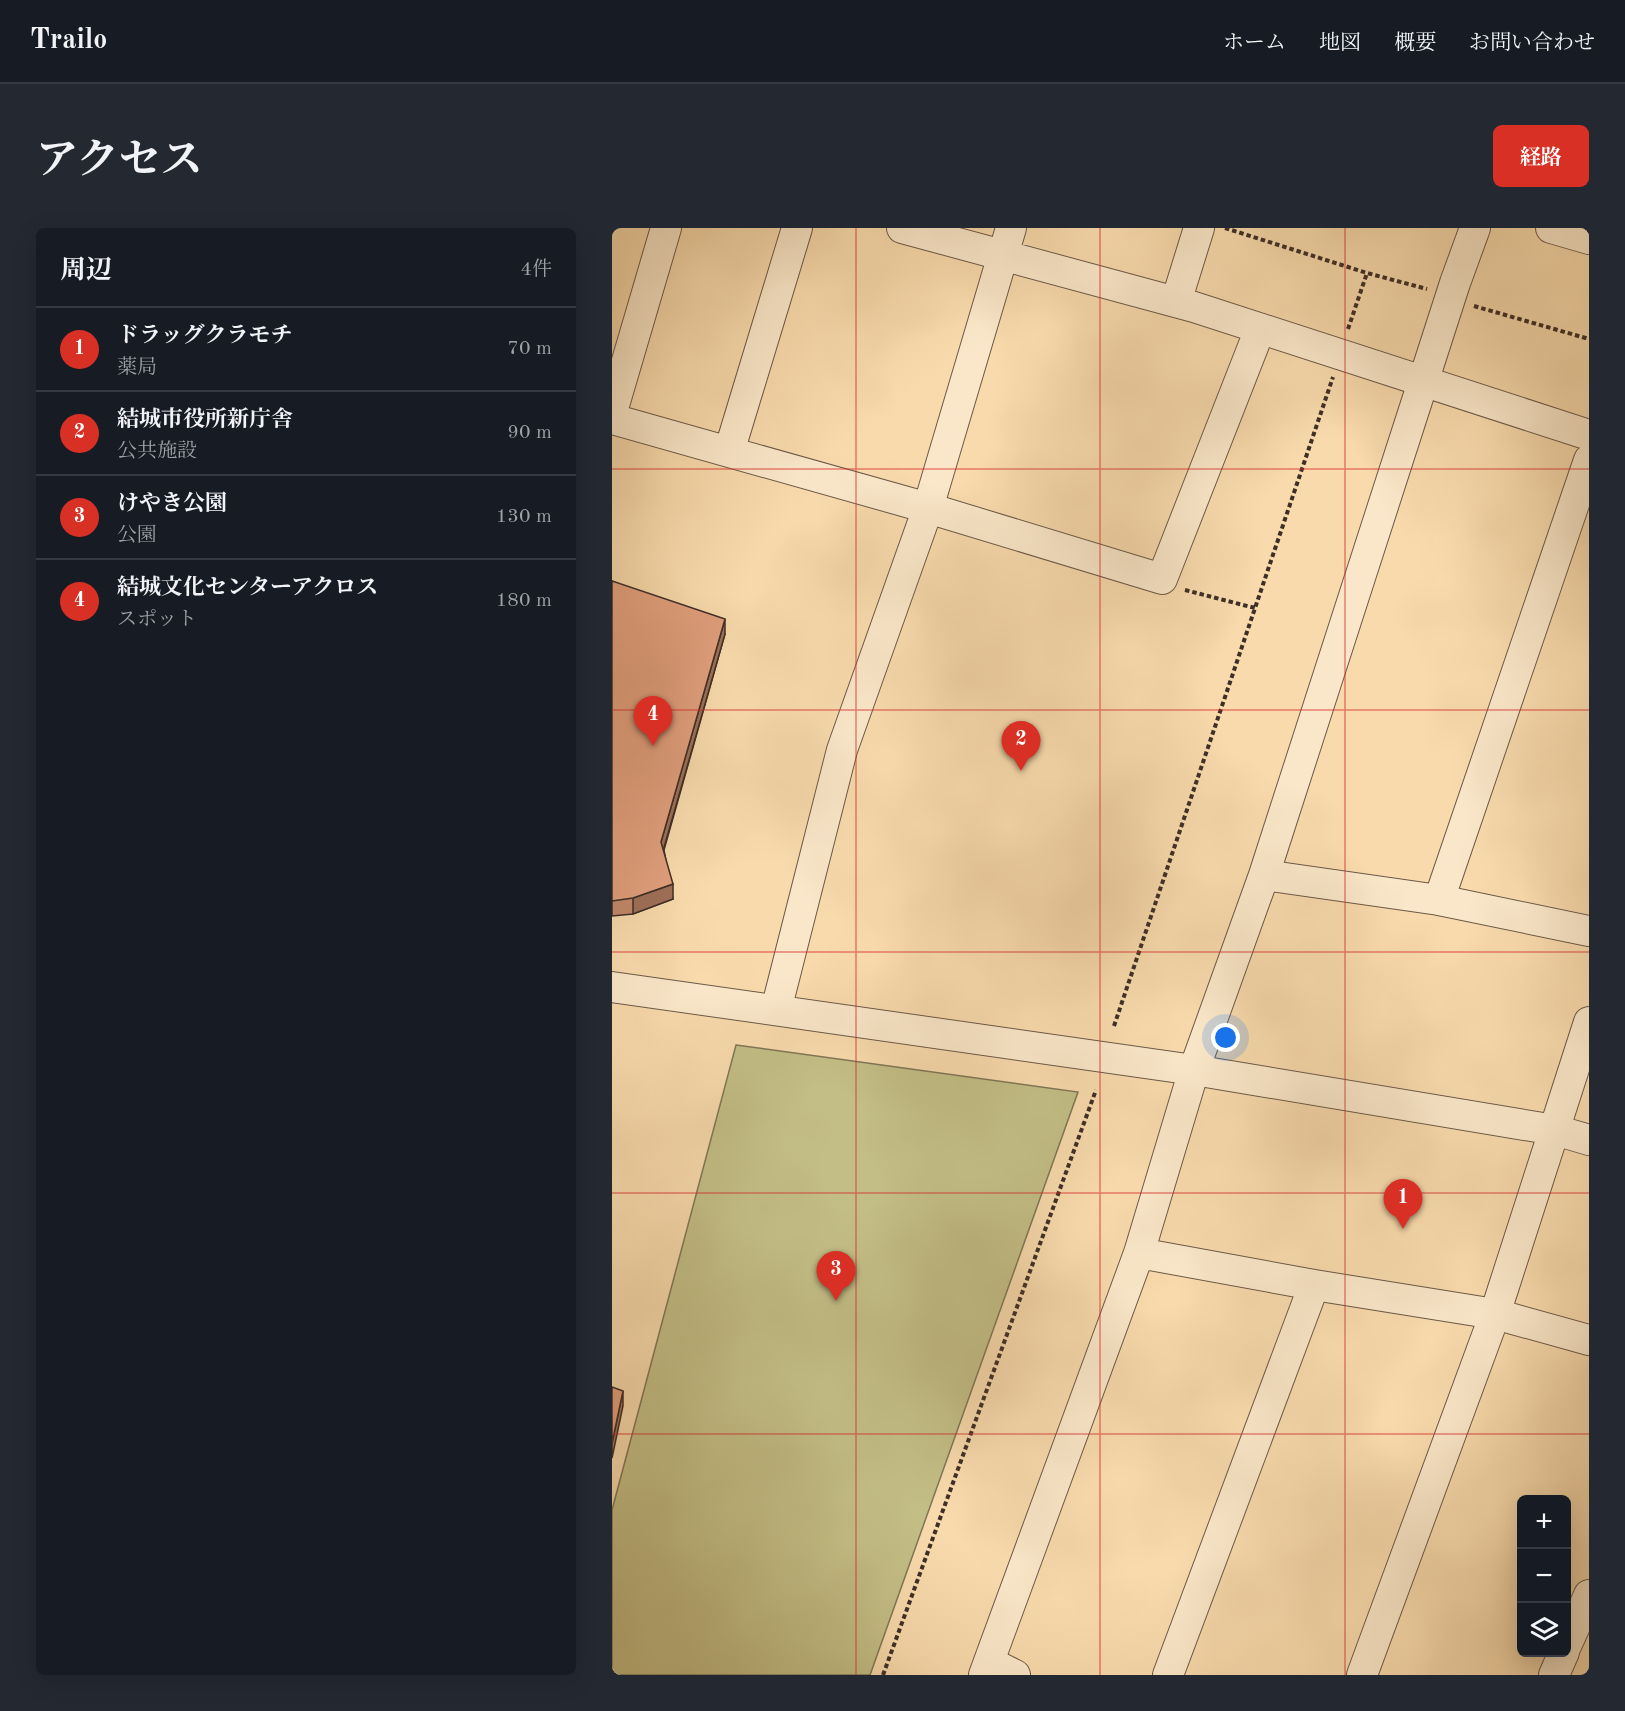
<!DOCTYPE html>
<html lang="ja">
<head>
<meta charset="utf-8">
<style>
	body { margin:0; font-family:"Old Standard TT","Noto Serif JP",serif; background:#242831; color:#f1f3f6 }
	.controls { position:absolute; right:18px; bottom:18px; display:grid; overflow:hidden; border-radius:9px; box-shadow:0 6px 24px #0002 }
	.controls button { width:54px; height:54px; display:grid; place-items:center; padding:0; border:0; border-bottom:2px solid #363941; background:#171b24; color:#f1f3f6; font:30px sans-serif }
	.you { position:absolute; left:614px; top:810px; width:21px; height:21px; margin:-15px; border:4px solid #fff; border-radius:50%; background:#1a73e8; box-shadow:0 0 0 9px #1a73e833 }
	.badge { display:grid; place-items:center; width:39px; height:39px; border-radius:50%; background:#d93025; color:#fff; font-size:20px; font-weight:700 }
	.pin { position:absolute; translate:-50% -50px; filter:drop-shadow(0 2px 3px #0008) }
	.pin::after { content:''; position:absolute; top:32px; width:21px; height:18px; background:inherit; clip-path:polygon(0 0,100% 0,50% 100%) }
	.list { margin:0; padding:0; list-style:none }
	h2 { display:flex; justify-content:space-between; align-items:center; height:78px; margin:0; padding:0 24px; font-size:26px }
	h2 small { font-size:20px; font-weight:400; color:#9ea1a6 }
	.list li { display:grid; grid-template-columns:39px 1fr auto; gap:18px; align-items:center; box-sizing:border-box; height:84px; padding:0 24px; border-top:2px solid #363941 }
	.list b { display:block; font-size:22px; white-space:nowrap }
	.list p { margin:0; font-size:20px; white-space:nowrap; color:#9ea1a6 }
	.list em { font-size:20px; font-style:normal; color:#9ea1a6 }
	.icon { flex:none; width:33px; height:33px; fill:none; stroke:currentColor; stroke-width:2; stroke-linecap:round; stroke-linejoin:round }
	.map { position:relative; flex:none; width:977px; height:1447px; overflow:hidden; border-radius:9px }
	header { display:flex; align-items:center; gap:36px; box-sizing:border-box; height:84px; padding:0 30px; background:#171b24; border-bottom:2px solid #363941 }
	header strong { font-size:28px }
	nav { display:flex; gap:33px; margin-inline-start:auto; font-size:21px }
	.intro { display:flex; align-items:center; justify-content:space-between; box-sizing:border-box; height:144px; padding:0 36px }
	h1 { margin:0; font-size:42px }
	.button { padding:15px 27px; border-radius:9px; background:#d93025; color:#fff; font-size:21px; font-weight:700 }
	main { display:flex; gap:36px; padding:0 36px }
	aside { flex:1; background:#171b24; border-radius:9px; box-shadow:0 6px 24px #0002 }
	.map>svg:first-child { display:block }
	.green { fill:#c3be86; stroke:#807656; stroke-width:1.5 }
	.lines { fill:none; stroke-linecap:round; stroke-linejoin:round }
	.minor-casing { stroke:#6c5948; stroke-width:32 }
	.path { stroke:#3e2e27; stroke-width:4; stroke-dasharray:4.5 3; stroke-linecap:butt }
	.minor { stroke:#fae7c9; stroke-width:30 }
	.wall { fill:#c2896c; stroke:#3e2e27; stroke-width:1.5 }
	.shaded-wall { fill:#9e6f58; stroke:#3e2e27; stroke-width:1.5 }
	.building { fill:#e19f7d; stroke:#3e2e27; stroke-width:1.5 }
	.grid { fill:none; stroke:#d62828; stroke-width:1.5; stroke-opacity:0.55 }
</style>
</head>
<body>
<header>
<strong>Trailo</strong>
<nav><a>ホーム</a><a>地図</a><a>概要</a><a>お問い合わせ</a></nav>
</header>
<div class="intro"><h1>アクセス</h1><a class="button">経路</a></div>
<main>
<aside>
<h2>周辺<small>4件</small></h2>
<ul class="list">
<li><span class="badge">1</span><div><b>ドラッグクラモチ</b><p>薬局</p></div><em>70 m</em></li>
<li><span class="badge">2</span><div><b>結城市役所新庁舎</b><p>公共施設</p></div><em>90 m</em></li>
<li><span class="badge">3</span><div><b>けやき公園</b><p>公園</p></div><em>130 m</em></li>
<li><span class="badge">4</span><div><b>結城文化センターアクロス</b><p>スポット</p></div><em>180 m</em></li>
</ul>
</aside>
<div class="map">
<svg width="977" height="1447" viewBox="0 0 977 1447">
	<rect width="100%" height="100%" fill="#f8daac"/>
	<filter id="stains"><feTurbulence type="fractalNoise" baseFrequency=".00333" numOctaves="4"/><feColorMatrix values="0 0 0 0 .2 0 0 0 0 .09 0 0 0 0 .02 0 0 0 .5 -.17"/></filter>
	<radialGradient id="worn" r=".72"><stop offset=".6" stop-color="#630" stop-opacity="0"/><stop offset="1" stop-color="#630" stop-opacity=".3"/></radialGradient>
	<path class="green" d="M124 817 466 864 258 1447H0V1282Z"/>
	<g class="lines">
		<defs>
			<path id="minor" d="M290 0 582 79 977 207
				M939 0 977 11
				M564 74 587 0
				M0 184 54 0
				M0 191 316 280 550 351 648 101
				M117 224 185 0
				M652 647 843 55 863 0
				M827 672 977 232
				M0 759 582 842 943 902 977 912
				M164 782 230 522 316 280 399 0
				M527 1025 702 1057 883 1086 977 1112
				M954 1418 977 1367
				M377 1434 403 1447
				M372 1447 527 1025 582 842 652 647 827 672 977 703
				M556 1447 702 1057
				M750 1447 883 1086 977 794
				M942 1447 952 1424"/>
		</defs>
		<use href="#minor" class="minor-casing"/>
		<path class="path" d="M613 0 755 45 815 61
			M862 78 977 111
			M736 101 755 45
			M573 362 643 380
			M502 798 721 149
			M271 1447 484 862"/>
		<use href="#minor" class="minor"/>
	</g>
	<path class="wall" d="M0 353 113 406 52 622 61 671 21 686 0 688Z"/>
	<path class="shaded-wall" d="M113 391V406L49 630V614Z
		M61 656V671L21 686V670Z
		M11 1163V1178L0 1230V1215Z"/>
	<path class="building" d="M0 353 113 391 49 614 61 656 21 670 0 673Z
		M0 1159 11 1163 0 1215Z"/>
	<path class="grid" d="M244 0V1447M488 0V1447M733 0V1447M0 241H977M0 482H977M0 724H977M0 965H977M0 1206H977"/>
	<rect width="100%" height="100%" filter="url(#stains)"/>
	<rect width="100%" height="100%" fill="url(#worn)"/>
</svg>
<div class="controls">
<button>+</button>
<button>−</button>
<button><svg class="icon" aria-label="layers" viewBox="0 0 24 24"><path d="M12 4l9 5-9 5-9-5zM3 14l9 5 9-5"/></svg></button>
</div>
<div class="you"></div>
<div class="pin badge" style="left:791px;top:1001px">1</div>
<div class="pin badge" style="left:409px;top:543px">2</div>
<div class="pin badge" style="left:224px;top:1073px">3</div>
<div class="pin badge" style="left:41px;top:518px">4</div>
</div>
</main>
</body>
</html>
